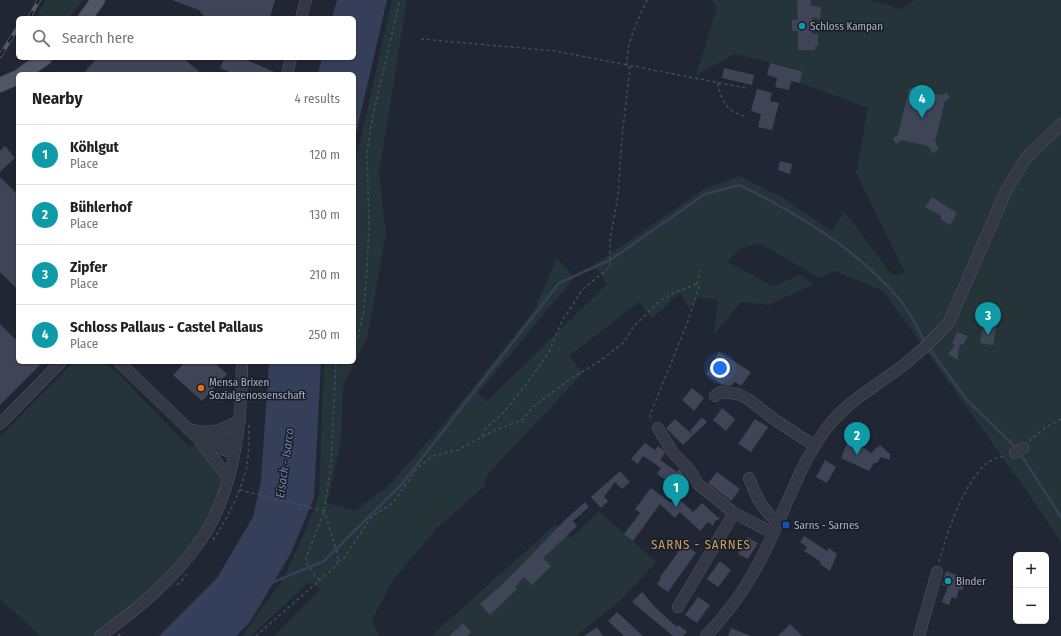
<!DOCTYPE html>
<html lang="en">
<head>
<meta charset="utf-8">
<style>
	body { margin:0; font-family:"Fira Sans Condensed",sans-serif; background:#f2f2f2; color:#222 }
	.controls { position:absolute; right:12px; bottom:12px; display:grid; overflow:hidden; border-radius:6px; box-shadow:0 1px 3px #0004 }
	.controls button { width:36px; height:36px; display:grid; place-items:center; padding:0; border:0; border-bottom:1px solid #e0e0e0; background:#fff; color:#222; font:20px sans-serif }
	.you { position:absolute; left:720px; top:368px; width:14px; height:14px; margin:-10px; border:3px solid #fff; border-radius:50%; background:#1a73e8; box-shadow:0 0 0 6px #1a73e833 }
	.badge { display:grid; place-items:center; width:26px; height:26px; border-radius:50%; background:#4f5a7e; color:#fff; font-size:13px; font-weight:700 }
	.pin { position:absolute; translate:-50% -33px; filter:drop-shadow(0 1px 2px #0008) }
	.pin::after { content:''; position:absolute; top:21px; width:14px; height:12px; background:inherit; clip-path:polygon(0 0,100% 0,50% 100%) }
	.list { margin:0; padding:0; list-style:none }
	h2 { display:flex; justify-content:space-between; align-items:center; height:52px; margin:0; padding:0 16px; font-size:17px }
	h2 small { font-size:13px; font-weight:400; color:#767676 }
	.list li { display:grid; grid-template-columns:26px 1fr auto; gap:12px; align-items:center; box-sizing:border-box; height:60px; padding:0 16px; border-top:1px solid #e0e0e0 }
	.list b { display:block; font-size:15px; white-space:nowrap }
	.list p { margin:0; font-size:13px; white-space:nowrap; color:#767676 }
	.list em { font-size:13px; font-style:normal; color:#767676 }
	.icon { flex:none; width:22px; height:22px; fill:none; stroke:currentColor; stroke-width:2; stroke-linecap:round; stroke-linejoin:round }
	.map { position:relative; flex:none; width:1061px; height:636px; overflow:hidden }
	.search { position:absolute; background:#fff; box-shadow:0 1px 3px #0004; left:16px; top:16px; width:340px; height:44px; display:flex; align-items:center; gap:10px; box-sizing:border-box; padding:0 14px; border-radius:6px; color:#767676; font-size:15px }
	.panel { position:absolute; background:#fff; box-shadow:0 1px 3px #0004; left:16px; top:72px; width:340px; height:292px; border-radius:6px }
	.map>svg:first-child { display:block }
	.green { fill:#253438 }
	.water { fill:#353f5a }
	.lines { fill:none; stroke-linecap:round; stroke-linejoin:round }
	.stream { stroke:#353f5a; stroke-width:2.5 }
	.building { fill:#3f4556 }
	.minor-casing { stroke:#515563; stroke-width:12 }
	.major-casing { stroke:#3d414e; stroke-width:15 }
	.path { stroke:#424f54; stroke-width:1.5; stroke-dasharray:3 3; stroke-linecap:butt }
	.minor { stroke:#333844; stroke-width:11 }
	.major { stroke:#515665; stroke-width:14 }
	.rail-casing { stroke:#565b6b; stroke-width:4 }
	.rail { stroke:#191d29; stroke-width:2.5; stroke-dasharray:8; stroke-linecap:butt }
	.culture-dot { fill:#0f9aa8; stroke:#191d29; stroke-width:1.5 }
	.food-dot { fill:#e8710a; stroke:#191d29; stroke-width:1.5 }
	.transit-dot { fill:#1a4fb4; stroke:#191d29; stroke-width:1.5 }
	.labels { text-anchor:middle; stroke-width:3; stroke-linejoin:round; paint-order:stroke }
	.poi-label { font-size:11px; fill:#adb2c2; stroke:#191d29; text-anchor:start }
	.water-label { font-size:12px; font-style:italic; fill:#7785a9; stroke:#191d29 }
	.quarter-label { font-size:13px; letter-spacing:1px; fill:#ca9e60; stroke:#191d29 }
</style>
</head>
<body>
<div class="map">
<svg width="1061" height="636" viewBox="0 0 1061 636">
	<rect width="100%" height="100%" fill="#202634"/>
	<path class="green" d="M46 0H83L69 18H36Z
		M392 0H407L379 173 386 233 368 335 343 386 341 441 327 503 355 511 388 486 447 420 533 312 557 258 575 277 478 393 487 401 607 284 594 265 704 189 739 176 782 197 831 231 845 212 892 275 905 273 856 173 868 108 800 83 802 70 735 54 696 75 717 8 712 0H871L900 9 915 0H1061V542L1016 476 883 291 835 271 819 278 760 243 740 249 727 262 773 286 800 275 814 284 769 305 741 302 714 335 718 300 699 297 689 309 680 292 652 319 639 302 569 356 583 373 487 475 484 487 437 528 393 580 372 620 379 636H274L321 589 309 582 251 636H242L284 578 312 515 319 495 324 362H354V169Z
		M73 362H104L120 375 190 448 194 444 210 456 218 468 223 480 221 488 206 524 174 568 143 597 92 636H41L0 599V437Z
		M599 511 656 562 622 599 576 636H431L556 524 571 538Z"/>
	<path class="water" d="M337 0H387L354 142V74H318L322 58H354V18H332Z
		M269 362H321L314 498 291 553 250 622 236 636H159L217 578 253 517 261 481Z"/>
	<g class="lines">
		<path class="stream" d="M929 348 966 399 1017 449
			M1020 453 1061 517
			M271 583 324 561 401 485 559 283 610 260 705 194 740 185C798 214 857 249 900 300 910 312 917 328 925 342"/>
	</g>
	<path class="building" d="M172 0H275L270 18H205L199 10Z
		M797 0H811V6L821 7 820 19 812 18V34H818V46H815V50H798V31H792V20H798Z
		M97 58H183L202 74H83Z
		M227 58H242L279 74H234L220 68 224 59 226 60Z
		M770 63 802 71 800 83 791 81 789 90 775 87 777 78 767 75Z
		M724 68 754 75 752 85 722 78Z
		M913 87 915 90 942 95 947 92 950 98 945 101 935 142 939 149 932 153 928 146 902 140 896 144 893 138 898 135 908 93 907 90Z
		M757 89 772 93 770 101 779 103 772 130 758 127 761 114 751 111Z
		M5 146 15 158 0 172V151Z
		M780 161 792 164 790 174 778 170Z
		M0 177 18 195V290L0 272Z
		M932 197 957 213 950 225 940 219 942 216 925 207Z
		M0 324 18 342V362H43L0 405Z
		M983 325 996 327 993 345 980 343Z
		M957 332 968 336 963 345 960 344 957 360 948 354 955 345 952 343Z
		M719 352 751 372 741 386 735 382 731 386 723 385 706 374Z
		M185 362H214L227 374 202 401 173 375Z
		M692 388 704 398 694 411 682 400Z
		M722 408 735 419 726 431 713 420Z
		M702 417 707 422 683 445 666 428 675 419 693 435 690 431Z
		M755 419 768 427 751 452 738 444Z
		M858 427 868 435 860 445 871 453 880 445 890 454V460L881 457 877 463H874L869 471 841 458 849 439Z
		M645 443 655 450 658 446 663 450 665 453 660 460 677 472 679 469 683 473 688 484 685 489 680 490 657 474 661 468 643 456 638 464 631 459Z
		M825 460 836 467 827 483 816 477Z
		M620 471 630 482 622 489 615 482 604 497 608 501 601 508 591 497Z
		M717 472 740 489 731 501 708 483Z
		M651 488 671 503 677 497 693 512 702 503 720 519 715 521 713 526 708 522 700 531 680 512 675 518 660 504 633 541 624 534 640 513 635 509Z
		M585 502 589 507 573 521 577 526 543 558 551 566 532 585 524 577 515 587 517 589 490 615 480 604 507 580 564 521Z
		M804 536 827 551 829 548 837 554 830 571 820 564 821 562 804 551 807 547 800 542Z
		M747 537 758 543 748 559 738 554Z
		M684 544 696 553 668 592 657 584 661 578 660 577Z
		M720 561 731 570 718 587 707 579Z
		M946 571 967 579 962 590 959 589 956 599 952 597 949 605 942 602 948 586 942 585Z
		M642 592 657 609 677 627 679 625 687 632 683 636H673L632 602Z
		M698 597 710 605 697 623 685 615Z
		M617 612 643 636H624L608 621Z
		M463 623 471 632 467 636H449Z
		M790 624 802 636H778Z
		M597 627 603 636H584L593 630Z
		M731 628 751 636H728Z"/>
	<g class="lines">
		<defs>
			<path id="minor" d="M301 18 306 0
				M287 74 291 58
				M119 362 200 440 227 451 235 446
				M715 396 720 392 738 394 748 399 775 420 815 446
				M0 424 61 362
				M658 428 673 453 689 469 698 484 734 513 773 533
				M188 429C211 435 220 431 240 420
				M207 434 213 437 231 439 235 446
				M200 441 228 477
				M1015 453 1023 448
				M749 478C756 496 762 510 778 522
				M678 607 734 513
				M100 636C138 609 174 579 201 540 235 491 242 420 242 362
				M706 636C725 616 742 594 755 570 780 527 796 469 826 429 847 401 878 385 905 364 921 351 936 337 949 322L1006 191 1026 158 1061 124
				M919 636 937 572"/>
			<path id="major" d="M85 18 98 0
				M22 74 45 58
				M0 85 18 77"/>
		</defs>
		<use href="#minor" class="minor-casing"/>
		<use href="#major" class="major-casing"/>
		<path class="path" d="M647 0C638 20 626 43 627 65L746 88
			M421 39 555 51 627 65 630 69 622 137 618 196 610 240V267L583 289 562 321 549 352 528 382 504 412 485 429 481 437
			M718 83C720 100 728 112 744 116
			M697 284 700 271
			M354 342 358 338 364 309 367 267 369 227 367 151 373 115 400 0
			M1029 441 1046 427 1061 419
			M240 490 324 511
			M213 540C227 518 239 496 246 470 249 456 249 439 249 424
			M338 561 344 558 372 516 393 503 416 470 426 461 433 456 458 450 493 431 522 420 533 407 569 380 600 361 623 343 634 326 659 302 671 294 697 284 699 287 688 321 650 415 651 421
			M939 562C947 532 963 485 986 464 992 459 999 457 1006 456
			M319 580 306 563V558L324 511 331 465 336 362
			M177 585 187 575
			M118 636 123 632
			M256 636 337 565 338 555 324 511"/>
		<use href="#minor" class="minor"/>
		<use href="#major" class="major"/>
		<defs>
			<path id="rail" d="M29 18 39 0
				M0 56 18 27"/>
		</defs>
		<use href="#rail" class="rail-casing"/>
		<use href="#rail" class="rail"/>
	</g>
	<g class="culture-dot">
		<circle cx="802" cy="26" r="4"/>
		<circle cx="948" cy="581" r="4"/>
	</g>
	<circle class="food-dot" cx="201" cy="388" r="4"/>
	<rect class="transit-dot" x="782" y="521" width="8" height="8" rx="2"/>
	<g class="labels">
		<g class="poi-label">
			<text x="810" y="30">Schloss Kampan</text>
			<text x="209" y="386">Mensa Brixen<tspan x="209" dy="13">Sozialgenossenschaft</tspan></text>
			<text x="794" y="529">Sarns - Sarnes</text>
			<text x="956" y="585">Binder</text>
		</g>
		<g class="water-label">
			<text transform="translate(285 463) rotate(-82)" y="4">Eisack - Isarco</text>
		</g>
		<g class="quarter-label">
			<text x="701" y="549">SARNS - SARNES</text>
		</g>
	</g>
</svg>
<div class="controls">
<button>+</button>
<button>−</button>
</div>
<div class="you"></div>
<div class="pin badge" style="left:676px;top:507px;background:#0f9aa8">1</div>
<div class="pin badge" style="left:857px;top:455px;background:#0f9aa8">2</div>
<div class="pin badge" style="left:988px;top:335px;background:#0f9aa8">3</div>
<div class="pin badge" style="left:922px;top:118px;background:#0f9aa8">4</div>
<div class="search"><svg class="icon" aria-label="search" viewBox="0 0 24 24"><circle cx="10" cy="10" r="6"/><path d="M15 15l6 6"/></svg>Search here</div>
<section class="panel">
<h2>Nearby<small>4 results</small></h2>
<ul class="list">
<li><span class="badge" style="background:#0f9aa8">1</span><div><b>Köhlgut</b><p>Place</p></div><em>120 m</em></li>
<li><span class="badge" style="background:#0f9aa8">2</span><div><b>Bühlerhof</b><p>Place</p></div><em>130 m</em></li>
<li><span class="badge" style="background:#0f9aa8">3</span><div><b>Zipfer</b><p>Place</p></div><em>210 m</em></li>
<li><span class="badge" style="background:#0f9aa8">4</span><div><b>Schloss Pallaus - Castel Pallaus</b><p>Place</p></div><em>250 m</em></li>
</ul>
</section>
</div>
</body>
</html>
